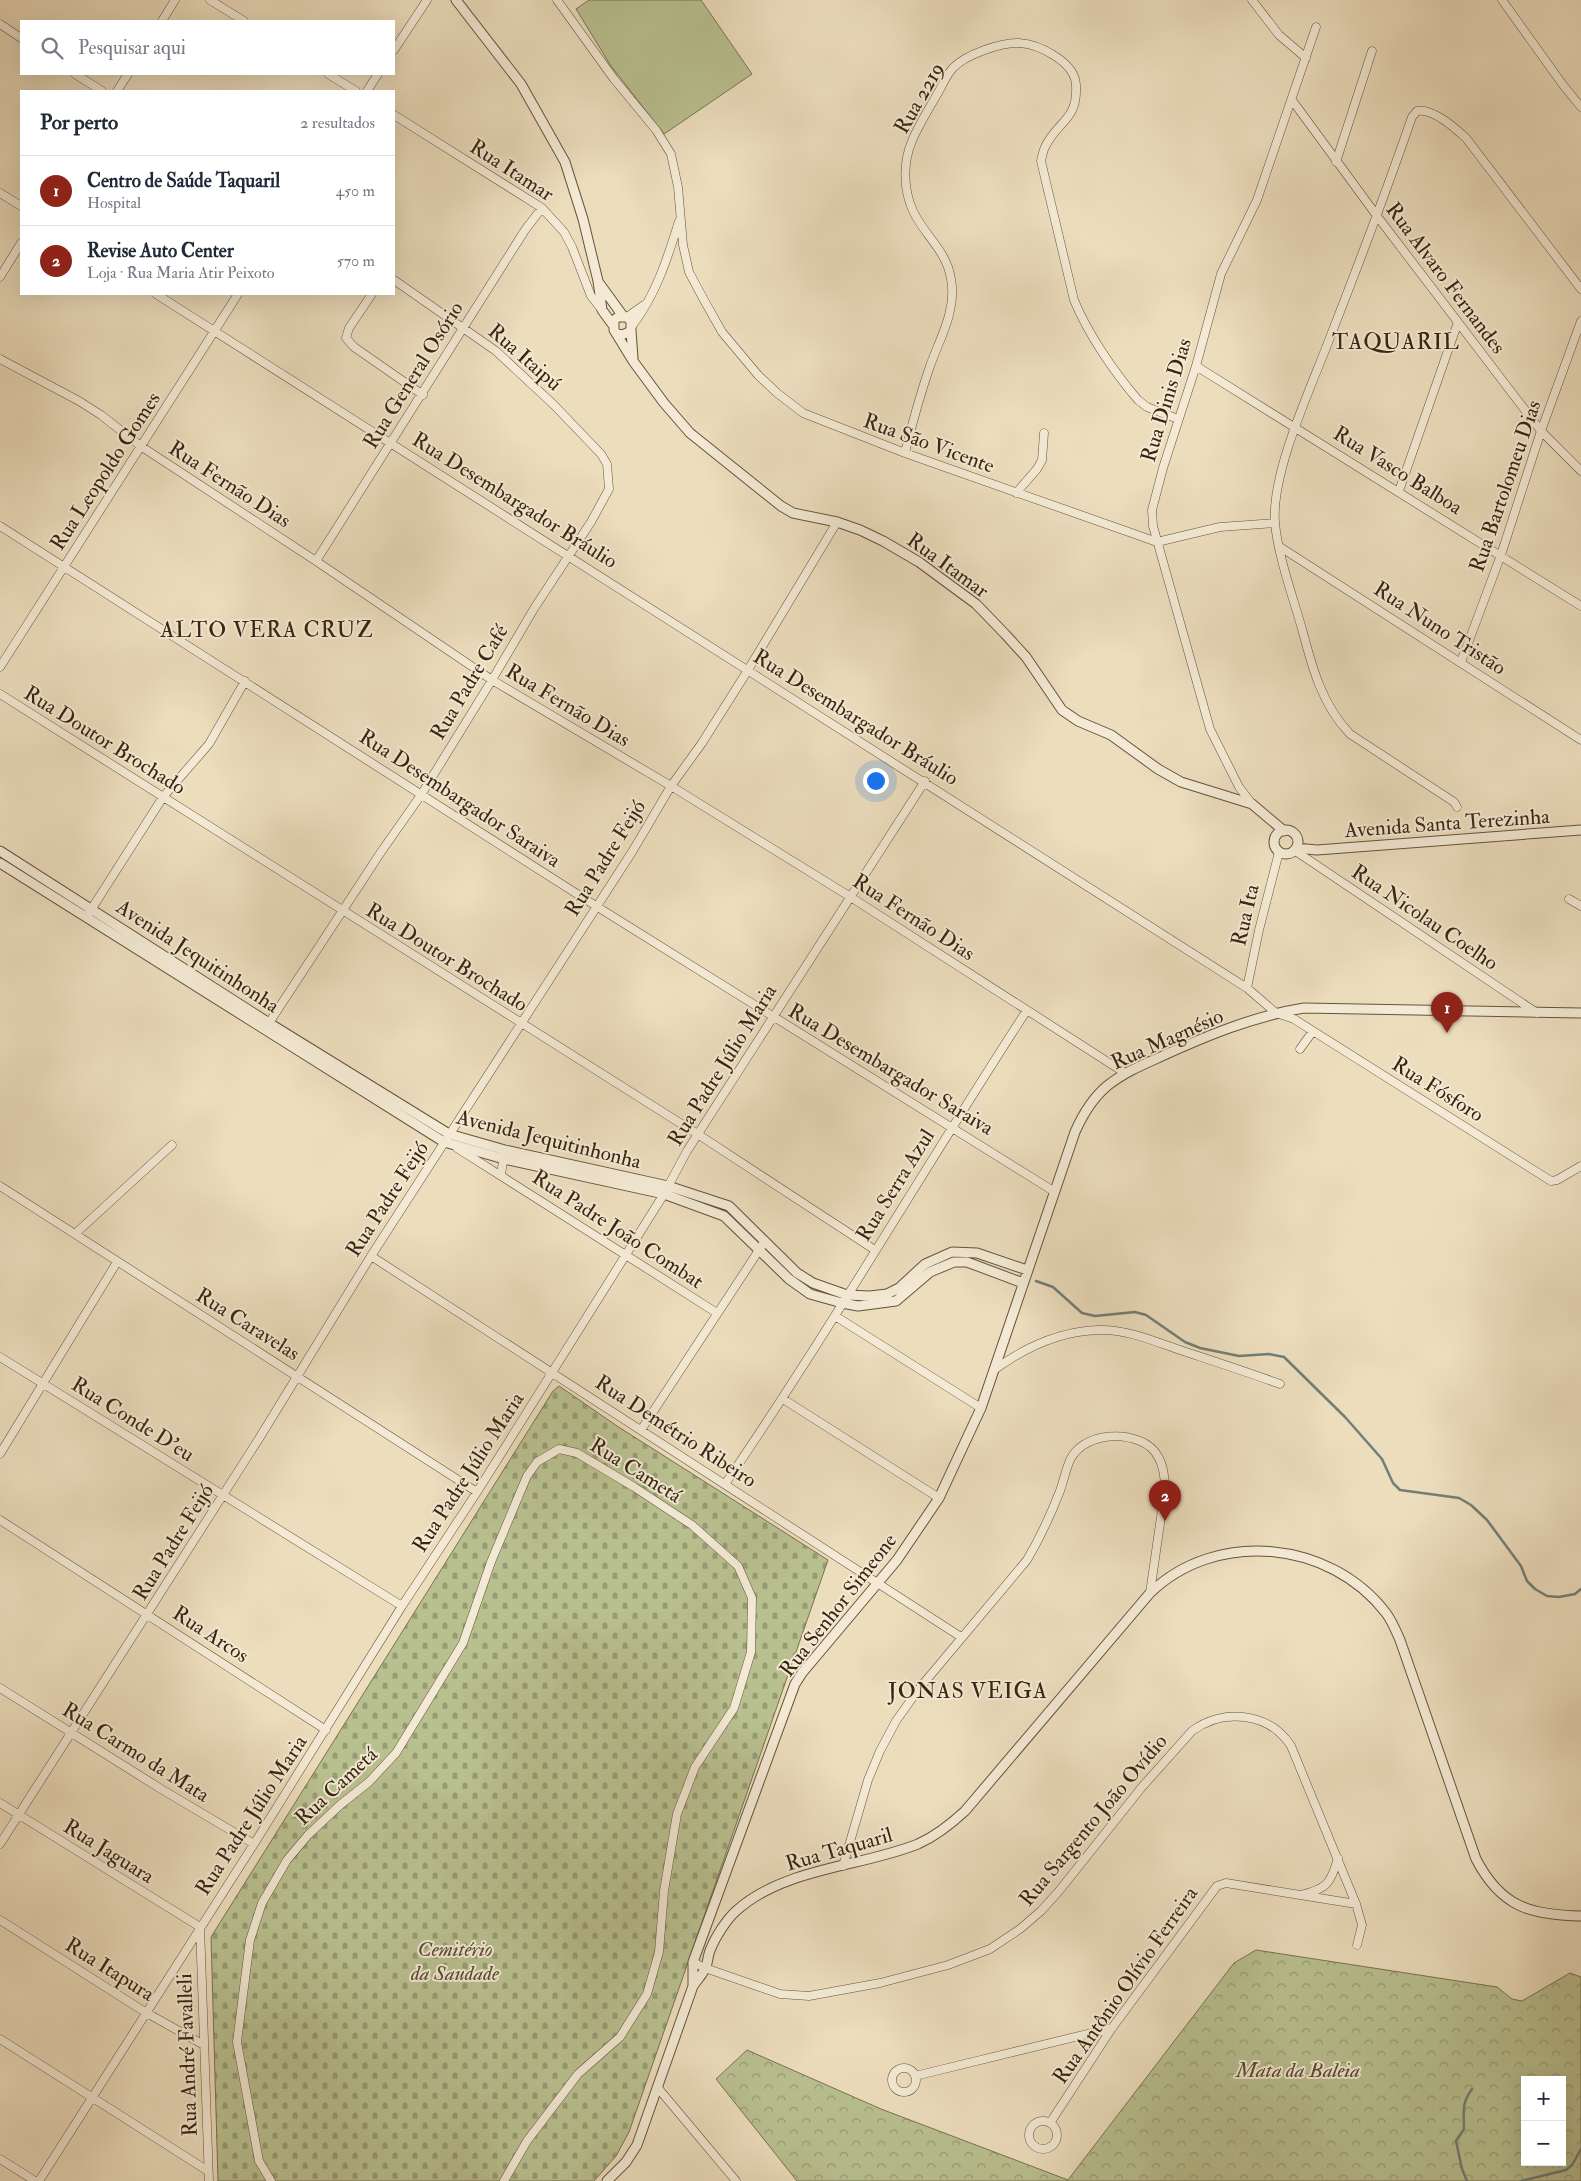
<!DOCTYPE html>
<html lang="pt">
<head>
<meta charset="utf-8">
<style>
	body { margin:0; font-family:"IM FELL Double Pica",serif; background:#f6f6f7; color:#1f2937 }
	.controls { position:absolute; right:15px; bottom:15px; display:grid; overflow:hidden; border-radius:0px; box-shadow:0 5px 20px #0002 }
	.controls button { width:45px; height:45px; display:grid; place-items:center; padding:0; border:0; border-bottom:1px solid #e0e1e3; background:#fff; color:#1f2937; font:25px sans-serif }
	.you { position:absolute; left:875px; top:780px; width:18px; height:18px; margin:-12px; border:4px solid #fff; border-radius:50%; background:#1a73e8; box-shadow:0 0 0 8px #1a73e833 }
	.badge { display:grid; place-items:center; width:32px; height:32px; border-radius:50%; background:#8f2418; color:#fff; font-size:16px; font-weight:700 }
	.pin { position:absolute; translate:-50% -41px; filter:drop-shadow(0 1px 2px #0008) }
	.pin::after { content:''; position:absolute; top:26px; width:18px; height:15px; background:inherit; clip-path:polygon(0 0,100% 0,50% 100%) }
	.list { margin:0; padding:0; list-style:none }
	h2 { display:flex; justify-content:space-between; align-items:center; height:65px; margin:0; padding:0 20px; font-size:21px }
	h2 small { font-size:16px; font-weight:400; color:#747a83 }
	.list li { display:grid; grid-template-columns:32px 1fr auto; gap:15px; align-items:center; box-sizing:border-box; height:70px; padding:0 20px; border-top:1px solid #e0e1e3 }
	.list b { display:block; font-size:19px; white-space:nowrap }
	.list p { margin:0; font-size:16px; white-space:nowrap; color:#747a83 }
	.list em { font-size:16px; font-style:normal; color:#747a83 }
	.icon { flex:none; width:28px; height:28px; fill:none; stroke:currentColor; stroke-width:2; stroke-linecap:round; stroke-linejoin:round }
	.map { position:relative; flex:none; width:1581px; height:2181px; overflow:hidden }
	.search { position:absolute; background:#fff; box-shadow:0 5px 20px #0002; left:20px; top:20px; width:375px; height:55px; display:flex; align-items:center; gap:12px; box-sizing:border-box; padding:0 18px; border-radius:0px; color:#747a83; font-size:19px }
	.panel { position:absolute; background:#fff; box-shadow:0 5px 20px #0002; left:20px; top:90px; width:375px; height:205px; border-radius:0px }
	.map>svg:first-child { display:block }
	.forest { fill:url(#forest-crowns); stroke:#787250; fill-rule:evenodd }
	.cemetery { fill:url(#cemetery-stones); stroke:#787250 }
	.pitch { fill:#b9c090; stroke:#787250 }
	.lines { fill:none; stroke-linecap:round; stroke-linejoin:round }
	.stream { stroke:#737e75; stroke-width:2.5 }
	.minor-casing { stroke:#65533b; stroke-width:9 }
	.tertiary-casing { stroke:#65533b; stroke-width:11 }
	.minor { stroke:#f3e9d4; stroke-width:8 }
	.tertiary { stroke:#f3e9d4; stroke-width:9 }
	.labels { text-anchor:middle; stroke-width:4; stroke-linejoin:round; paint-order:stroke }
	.street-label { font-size:21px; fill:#382510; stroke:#f3e9d4 }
	.park-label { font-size:21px; font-style:italic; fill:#584c30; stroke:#f3e9d4 }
	.neighbourhood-label { font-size:22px; letter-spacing:1px; fill:#382510; stroke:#f3e9d4 }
</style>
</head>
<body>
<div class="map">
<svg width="1581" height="2181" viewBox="0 0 1581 2181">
	<defs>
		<pattern id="forest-crowns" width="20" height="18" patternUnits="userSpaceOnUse" patternTransform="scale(1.25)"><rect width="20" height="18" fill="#b9c090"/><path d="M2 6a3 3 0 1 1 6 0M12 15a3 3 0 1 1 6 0" fill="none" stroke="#979c74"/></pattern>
		<pattern id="cemetery-stones" width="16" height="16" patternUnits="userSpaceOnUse" patternTransform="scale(1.25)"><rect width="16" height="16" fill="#b9c090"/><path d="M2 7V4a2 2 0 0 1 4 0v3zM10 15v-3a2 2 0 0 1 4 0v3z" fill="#979c74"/></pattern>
	</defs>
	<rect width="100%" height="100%" fill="#ecddbd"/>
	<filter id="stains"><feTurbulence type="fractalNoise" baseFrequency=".004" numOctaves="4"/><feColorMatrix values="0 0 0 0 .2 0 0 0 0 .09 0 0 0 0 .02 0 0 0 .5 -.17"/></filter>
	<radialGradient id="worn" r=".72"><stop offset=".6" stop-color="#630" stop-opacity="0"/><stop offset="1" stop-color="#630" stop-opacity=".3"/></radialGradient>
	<path class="forest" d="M1256 1950 1497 1987 1512 1999 1522 2001 1570 1973 1581 1977V2181H797L716 2079 747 2050 881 2109 1068 2180 1234 1963ZM1525 2080H1562V2162H1525Z"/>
	<path class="cemetery" d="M559 1386 617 1426 828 1560 629 2132 616 2156 594 2181H218L211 1937 553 1391Z"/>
	<path class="pitch" d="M589 0H701L752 74 664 134 611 66 576 9Z"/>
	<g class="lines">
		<path class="stream" d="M1036 1281 1053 1287 1082 1313 1095 1316 1135 1312 1146 1315 1185 1342 1200 1348 1239 1356 1269 1354 1284 1357 1345 1417 1382 1459 1393 1483 1400 1490 1459 1498 1471 1505 1487 1520 1521 1566 1527 1581 1535 1589 1547 1596 1559 1597 1575 1594 1581 1589
			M1467 2181 1462 2169 1456 2141 1464 2129C1464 2112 1461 2104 1472 2089
			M1521 2181 1566 2170 1572 2165 1581 2149"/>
		<defs>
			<path id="minor" d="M210 0 244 21
				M557 0 614 79 656 130 671 154 678 187 683 245 689 272 704 300 722 332 758 375 777 393 803 413 905 453 1157 542 1220 527 1275 523
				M1252 0 1279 35 1306 58
				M1502 0 1563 85 1581 107
				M162 21 175 0
				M0 24 21 38
				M394 50 427 0
				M75 74 102 91
				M328 74 356 91
				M117 91 128 74
				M367 91 378 74
				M1292 100 1377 216 1541 431 1581 471
				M394 115 542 208 564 232 572 247 591 296 602 310
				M1336 162 1372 51
				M0 193 21 206
				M0 277 21 243
				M156 294 1247 988 1276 1013 1294 1019 1551 1181 1557 1180 1581 1166
				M372 294 349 328 346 338 354 347 423 395
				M627 317 644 305
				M632 326C656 295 668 257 679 221
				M0 359 79 401 101 415 142 447 316 561 492 680 671 786 849 896 1125 1073
				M1196 366 1581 606
				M905 453C912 424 920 395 930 366 940 338 957 310 951 279 947 251 924 235 913 211 903 189 903 162 912 141 919 124 930 107 939 91 943 84 947 74 953 68 965 55 1001 42 1019 43 1039 44 1075 62 1076 85 1078 121 1057 121 1045 147 1043 151 1042 157 1041 161L1074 300C1088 334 1114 372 1138 400L1147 407 1178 419
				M1399 491 1458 322
				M1016 493 1037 469 1042 460 1044 433
				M0 526 596 906 1055 1192
				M1280 547 1581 740
				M316 561 525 230 542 208
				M1461 662 1501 555 1541 431 1581 321
				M0 667 238 294
				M0 694 699 1135 875 1250
				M1252 804 1239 787 1210 729 1153 526 1152 510 1163 468 1196 366 1221 274 1257 200 1316 27
				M1457 807 1454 802 1350 734C1322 705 1312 667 1302 629 1293 597 1278 556 1275 523 1271 472 1311 388 1329 340 1358 266 1386 192 1412 117L1417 111C1433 108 1455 128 1466 138L1581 289
				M1294 850 1537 1013
				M1569 899 1581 906
				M89 913 163 797 209 744 245 681
				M1247 988 1259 930 1279 852
				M269 1023 381 852 421 795 492 680 535 607 591 522 609 489 607 464 601 454 554 405 496 351 394 280
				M1300 1049 1313 1031
				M457 1148 717 1313
				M501 1174 505 1150
				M0 1186 477 1492
				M76 1233 172 1145
				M371 1256 961 1637
				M835 1316 981 1408
				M0 1357 402 1606
				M994 1370C1024 1348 1060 1331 1099 1330 1126 1329 1154 1341 1180 1350 1213 1361 1247 1372 1280 1384
				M783 1399 939 1498
				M641 1430 765 1241
				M0 1454 117 1262
				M725 1484C831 1329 925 1167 1027 1010
				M0 1520 326 1730
				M0 1688 161 1789 254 1844
				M0 1803 200 1927 209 2181
				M0 1844 260 1437 371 1256 632 852 671 786 702 743 748 670 837 522
				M843 1866 868 1780 880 1751 896 1721 918 1690 1027 1560C1040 1538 1051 1514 1060 1491 1064 1480 1066 1468 1071 1458 1085 1435 1118 1432 1140 1441 1161 1449 1165 1470 1165 1489L1150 1593
				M1301 1895C1327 1889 1331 1883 1338 1858
				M0 1920 145 2012 204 2045
				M693 1962 705 1968 780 1994 809 1996 880 1983 948 1965 990 1949 1020 1929 1041 1911 1059 1891 1142 1787 1192 1731C1223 1708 1269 1712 1291 1746L1356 1904 1362 1925 1357 1945
				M0 2039 208 2171
				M892 2080a12 12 0 1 1 24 0a12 12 0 1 1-24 0Z
				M915 2076 1112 2028
				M658 2088 736 2181
				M1029 2135a14 14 0 1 1 28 0a14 14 0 1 1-28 0Z
				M1050 2123 1112 2028 1217 1886 1226 1883 1356 1904
				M0 2159 35 2181
				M39 2181 254 1844 402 1606 477 1492 664 1194 687 1151 925 781
				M271 2181 259 2161 237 2042 250 1940 262 1903 287 1860 308 1835 340 1805 369 1782 396 1753 463 1643 491 1562 527 1476 537 1462 559 1449 577 1453 634 1487 692 1525 738 1566 752 1598 751 1652 734 1708 695 1767 677 1814 664 1891 659 1952 647 1994 620 2037 578 2074 527 2141 504 2181"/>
			<path id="tertiary" d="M456 0 521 84 565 162 583 219 598 281 602 310 613 325
				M599 283 623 316
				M631 331 633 358
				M617 334 622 335 631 331V321L627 317H618L614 320V330L633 361 664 403 690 433 781 506 793 513 837 522 860 530 883 541 919 562 976 604 1005 634 1026 657 1062 710 1078 721 1111 735 1158 769 1181 782 1252 804 1284 831
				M1274 842a12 12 0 1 1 24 0a12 12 0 1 1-24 0Z
				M1296 848 1317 850 1581 830
				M0 851 269 1023 449 1134 505 1150 668 1186 729 1206 797 1273 813 1283 847 1295 870 1296 887 1294 899 1288 925 1264 952 1252 977 1253 1027 1270
				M0 863 444 1142 504 1159 664 1194 724 1216 789 1279 810 1294 842 1303 858 1306 896 1301 930 1272 954 1262H967L1023 1283
				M693 1985V1962L795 1684 802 1673 897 1560 939 1498 981 1408 1075 1132C1082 1116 1093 1098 1107 1086 1123 1073 1142 1065 1160 1057 1206 1036 1254 1016 1304 1008L1581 1013
				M607 2181 626 2162 637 2145 693 1986C697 1980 703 1974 706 1967 708 1961 708 1954 711 1948 716 1936 727 1919 736 1911 783 1868 861 1867 918 1844 936 1836 951 1824 965 1811L1150 1593C1216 1529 1330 1540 1386 1613 1392 1621 1396 1631 1400 1640L1476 1859C1501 1907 1530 1915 1581 1916"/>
		</defs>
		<use href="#minor" class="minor-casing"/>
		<use href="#tertiary" class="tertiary-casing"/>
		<use href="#minor" class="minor"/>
		<use href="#tertiary" class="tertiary"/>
	</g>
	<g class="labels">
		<g class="street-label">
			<text transform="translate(919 98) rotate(-60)" y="7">Rua 2219</text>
			<text transform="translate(512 170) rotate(33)" y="7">Rua Itamar</text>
			<text transform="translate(1446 278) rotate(53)" y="7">Rua Alvaro Fernandes</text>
			<text transform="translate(525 357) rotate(41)" y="7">Rua Itaipú</text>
			<text transform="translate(413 375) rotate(-58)" y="7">Rua General Osório</text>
			<text transform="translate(1166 400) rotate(-73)" y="7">Rua Dinis Dias</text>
			<text transform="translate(929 443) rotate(20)" y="7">Rua São Vicente</text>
			<text transform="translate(1398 470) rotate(32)" y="7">Rua Vasco Balboa</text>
			<text transform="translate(105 471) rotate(-57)" y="7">Rua Leopoldo Gomes</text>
			<text transform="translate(230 484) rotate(33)" y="7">Rua Fernão Dias</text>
			<text transform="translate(1505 486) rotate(-71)" y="7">Rua Bartolomeu Dias</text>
			<text transform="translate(515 500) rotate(32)" y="7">Rua Desembargador Bráulio</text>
			<text transform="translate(948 565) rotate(36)" y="7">Rua Itamar</text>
			<text transform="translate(1440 628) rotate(33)" y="7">Rua Nuno Tristão</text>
			<text transform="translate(469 682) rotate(-59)" y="7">Rua Padre Café</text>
			<text transform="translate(568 705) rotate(31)" y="7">Rua Fernão Dias</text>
			<text transform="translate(856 717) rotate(32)" y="7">Rua Desembargador Bráulio</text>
			<text transform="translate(105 740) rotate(32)" y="7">Rua Doutor Brochado</text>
			<text transform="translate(460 798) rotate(33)" y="7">Rua Desembargador Saraiva</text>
			<text transform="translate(1447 823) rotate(-4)" y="7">Avenida Santa Terezinha</text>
			<text transform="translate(605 858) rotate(-58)" y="7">Rua Padre Feijó</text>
			<text transform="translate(1245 915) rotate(-77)" y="7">Rua Ita</text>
			<text transform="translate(914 917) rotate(33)" y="7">Rua Fernão Dias</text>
			<text transform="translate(1425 917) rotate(34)" y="7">Rua Nicolau Coelho</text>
			<text transform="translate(198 956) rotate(33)" y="7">Avenida Jequitinhonha</text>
			<text transform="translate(447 957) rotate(32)" y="7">Rua Doutor Brochado</text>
			<text transform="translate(1167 1039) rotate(-24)" y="7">Rua Magnésio</text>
			<text transform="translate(722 1065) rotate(-58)" y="7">Rua Padre Júlio Maria</text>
			<text transform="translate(891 1069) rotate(31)" y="7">Rua Desembargador Saraiva</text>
			<text transform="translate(1438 1089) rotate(32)" y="7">Rua Fósforo</text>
			<text transform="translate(549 1139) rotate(14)" y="7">Avenida Jequitinhonha</text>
			<text transform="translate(895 1185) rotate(-58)" y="7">Rua Serra Azul</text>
			<text transform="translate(387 1199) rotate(-57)" y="7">Rua Padre Feijó</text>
			<text transform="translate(618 1229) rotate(33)" y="7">Rua Padre João Combat</text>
			<text transform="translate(248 1324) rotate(32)" y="7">Rua Caravelas</text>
			<text transform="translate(133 1419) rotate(32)" y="7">Rua Conde D'eu</text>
			<text transform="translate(676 1431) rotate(33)" y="7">Rua Demétrio Ribeiro</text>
			<text transform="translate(636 1470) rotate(32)" y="7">Rua Cametá</text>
			<text transform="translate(468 1472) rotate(-57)" y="7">Rua Padre Júlio Maria</text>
			<text transform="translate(173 1542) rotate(-58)" y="7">Rua Padre Feijó</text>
			<text transform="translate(838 1605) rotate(-52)" y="7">Rua Senhor Simeone</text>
			<text transform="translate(211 1634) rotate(33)" y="7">Rua Arcos</text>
			<text transform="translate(136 1752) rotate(32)" y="7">Rua Carmo da Mata</text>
			<text transform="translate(336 1786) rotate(-43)" y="7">Rua Cametá</text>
			<text transform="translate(251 1815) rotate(-57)" y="7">Rua Padre Júlio Maria</text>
			<text transform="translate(1093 1820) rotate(-50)" y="7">Rua Sargento João Ovídio</text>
			<text transform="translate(839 1849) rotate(-16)" y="7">Rua Taquaril</text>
			<text transform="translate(109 1851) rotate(32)" y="7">Rua Jaguara</text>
			<text transform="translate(110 1969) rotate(32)" y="7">Rua Itapura</text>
			<text transform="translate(1125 1985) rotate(-55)" y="7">Rua Antônio Olívio Ferreira</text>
			<text transform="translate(187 2055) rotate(-92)" y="7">Rua André Favalleli</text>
		</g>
		<g class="park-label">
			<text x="455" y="1956">Cemitério<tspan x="455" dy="24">da Saudade</tspan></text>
			<text x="1298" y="2077">Mata da Baleia</text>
		</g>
		<g class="neighbourhood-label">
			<text x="1396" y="349">TAQUARIL</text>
			<text x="267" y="637">ALTO VERA CRUZ</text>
			<text x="968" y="1698">JONAS VEIGA</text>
		</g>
	</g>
	<rect width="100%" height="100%" filter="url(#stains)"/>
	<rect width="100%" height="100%" fill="url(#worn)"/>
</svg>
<div class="controls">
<button>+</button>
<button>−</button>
</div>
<div class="you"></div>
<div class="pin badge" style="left:1447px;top:1033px">1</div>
<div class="pin badge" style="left:1165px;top:1521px">2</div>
<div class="search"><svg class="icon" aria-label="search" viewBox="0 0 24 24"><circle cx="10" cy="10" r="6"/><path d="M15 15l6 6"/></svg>Pesquisar aqui</div>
<section class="panel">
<h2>Por perto<small>2 resultados</small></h2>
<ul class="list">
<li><span class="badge">1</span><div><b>Centro de Saúde Taquaril</b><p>Hospital</p></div><em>450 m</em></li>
<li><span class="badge">2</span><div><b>Revise Auto Center</b><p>Loja · Rua Maria Atir Peixoto</p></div><em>570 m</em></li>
</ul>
</section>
</div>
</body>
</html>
